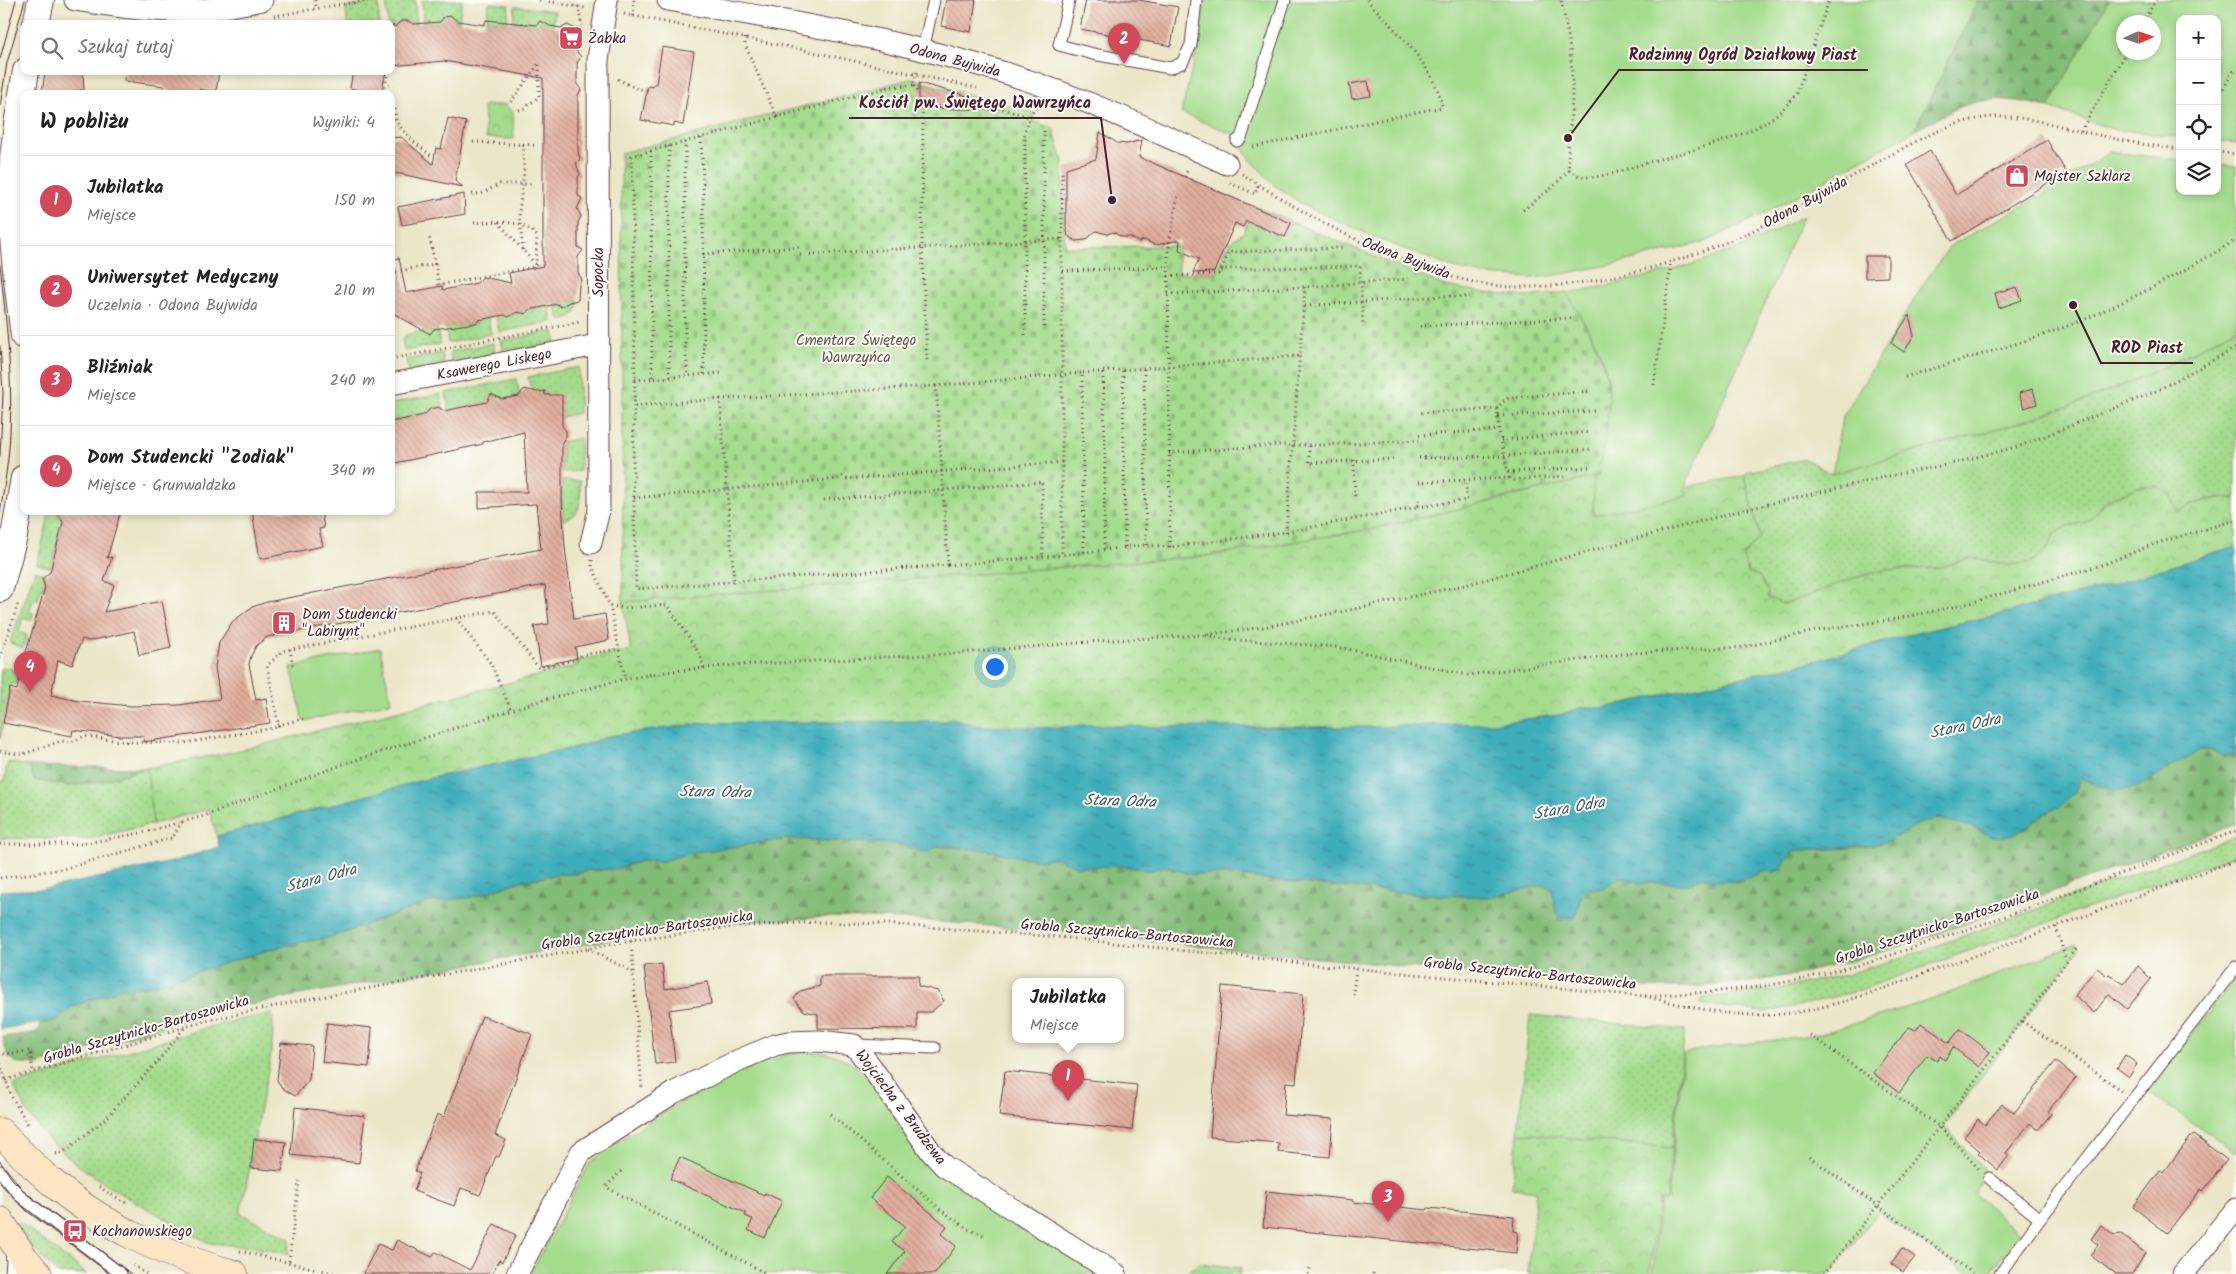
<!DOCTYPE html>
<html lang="pl">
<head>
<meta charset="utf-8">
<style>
	body { margin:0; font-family:Kalam,sans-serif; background:#f2f2f2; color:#222 }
	.controls { position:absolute; right:15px; top:15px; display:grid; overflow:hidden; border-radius:10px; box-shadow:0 2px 8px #0003 }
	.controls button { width:45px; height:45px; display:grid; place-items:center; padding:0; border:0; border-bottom:1px solid #e0e0e0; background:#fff; color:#222; font:25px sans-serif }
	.compass { position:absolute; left:2116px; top:15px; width:45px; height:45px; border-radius:50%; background:#fff; box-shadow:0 2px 8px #0003; rotate:87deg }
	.you { position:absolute; left:994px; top:666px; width:18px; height:18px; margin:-12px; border:4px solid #fff; border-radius:50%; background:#1a73e8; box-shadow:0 0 0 8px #1a73e833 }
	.badge { display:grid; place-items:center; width:32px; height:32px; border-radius:50%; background:#d1495b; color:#fff; font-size:16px; font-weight:700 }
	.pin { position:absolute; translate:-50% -41px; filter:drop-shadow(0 1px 2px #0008) }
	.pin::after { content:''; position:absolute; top:26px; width:18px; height:15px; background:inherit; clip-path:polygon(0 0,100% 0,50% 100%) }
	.popup { position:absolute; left:1012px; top:978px; width:112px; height:65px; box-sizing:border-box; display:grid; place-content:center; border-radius:10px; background:#fff; filter:drop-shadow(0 1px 4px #0005); font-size:16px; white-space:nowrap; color:#767676 }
	.popup b { font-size:19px; color:#222 }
	.popup::after { content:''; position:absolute; left:50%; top:100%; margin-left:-10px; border:10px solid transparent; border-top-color:#fff }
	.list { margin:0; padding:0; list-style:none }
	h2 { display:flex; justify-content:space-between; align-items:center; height:65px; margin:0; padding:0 20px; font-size:21px }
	h2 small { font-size:16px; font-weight:400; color:#767676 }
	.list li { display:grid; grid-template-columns:32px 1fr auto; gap:15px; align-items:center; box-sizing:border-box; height:90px; padding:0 20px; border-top:1px solid #e0e0e0 }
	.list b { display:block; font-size:19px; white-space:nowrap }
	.list p { margin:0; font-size:16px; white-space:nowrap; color:#767676 }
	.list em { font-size:16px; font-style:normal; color:#767676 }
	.icon { flex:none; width:28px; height:28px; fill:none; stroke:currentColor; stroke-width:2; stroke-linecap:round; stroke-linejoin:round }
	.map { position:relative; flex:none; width:2236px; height:1274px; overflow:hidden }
	.search { position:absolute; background:#fff; box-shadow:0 2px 8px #0003; left:20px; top:20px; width:375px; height:55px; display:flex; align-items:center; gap:12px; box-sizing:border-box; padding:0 18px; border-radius:10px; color:#767676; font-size:19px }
	.panel { position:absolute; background:#fff; box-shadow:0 2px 8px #0003; left:20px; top:90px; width:375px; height:425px; border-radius:10px }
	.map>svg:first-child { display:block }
	.grass { fill:url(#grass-dots); stroke:#777d5c }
	.forest { fill:url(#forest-firs); stroke:#666d52 }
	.cemetery { fill:url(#cemetery-stones); stroke:#777d5c }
	.park { fill:url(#park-crowns); stroke:#777d5c }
	.garden { fill:#a4db8d; stroke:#777d5c; fill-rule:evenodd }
	.water { fill:url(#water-ripples); stroke:#446672 }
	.building { fill:url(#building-back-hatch) }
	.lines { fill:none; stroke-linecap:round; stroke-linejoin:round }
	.service-casing { stroke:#623d43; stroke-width:13 }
	.minor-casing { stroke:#623d43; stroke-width:23 }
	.tertiary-casing { stroke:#623d43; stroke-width:28 }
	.secondary-casing { stroke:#623d43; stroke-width:29 }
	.path { stroke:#623d43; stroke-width:3; stroke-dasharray:1 4; stroke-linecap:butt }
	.service { stroke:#fff; stroke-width:11 }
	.minor { stroke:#fff; stroke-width:21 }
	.tertiary { stroke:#fff; stroke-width:26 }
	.secondary { stroke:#fee5c5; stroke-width:28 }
	.tram { stroke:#4a1f2b; stroke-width:1 }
	.labels { text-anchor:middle; stroke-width:4; stroke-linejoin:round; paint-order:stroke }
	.poi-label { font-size:15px; fill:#4a1f2b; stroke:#fdfcf7; text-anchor:start }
	.street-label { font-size:15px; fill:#4a1f2b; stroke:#fdfcf7 }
	.park-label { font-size:15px; fill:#655748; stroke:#fdfcf7 }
	.water-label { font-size:16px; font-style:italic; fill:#445f6b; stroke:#fdfcf7 }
	.leader { fill:none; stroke:#4a1f2b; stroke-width:2 }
	.callout-dot { fill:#4a1f2b; stroke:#fdfcf7; stroke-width:2 }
	.callout-label { font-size:16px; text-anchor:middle; font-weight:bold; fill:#4a1f2b; stroke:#fdfcf7; stroke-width:4; stroke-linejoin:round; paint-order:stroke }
</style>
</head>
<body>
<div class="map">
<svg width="2236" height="1274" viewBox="0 0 2236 1274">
	<defs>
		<pattern id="grass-dots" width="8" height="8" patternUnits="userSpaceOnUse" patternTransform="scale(1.25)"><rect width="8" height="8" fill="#a4db8d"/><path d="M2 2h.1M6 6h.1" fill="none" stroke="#8fbc7a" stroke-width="1.8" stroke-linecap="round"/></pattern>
		<pattern id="forest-firs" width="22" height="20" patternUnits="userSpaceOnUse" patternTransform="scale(1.25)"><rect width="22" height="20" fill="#83bb78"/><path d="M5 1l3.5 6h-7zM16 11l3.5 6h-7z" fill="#6d9763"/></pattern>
		<pattern id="cemetery-stones" width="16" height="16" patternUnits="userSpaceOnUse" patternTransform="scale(1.25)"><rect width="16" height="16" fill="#a4db8d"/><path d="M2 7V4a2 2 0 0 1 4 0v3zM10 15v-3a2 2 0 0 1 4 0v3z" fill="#8fbc7a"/></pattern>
		<pattern id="park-crowns" width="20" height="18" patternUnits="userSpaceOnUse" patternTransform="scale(1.25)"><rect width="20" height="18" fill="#a4db8d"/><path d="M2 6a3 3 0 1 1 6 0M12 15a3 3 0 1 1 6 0" fill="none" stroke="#8fbc7a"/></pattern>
		<pattern id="water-ripples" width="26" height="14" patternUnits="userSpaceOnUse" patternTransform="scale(1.25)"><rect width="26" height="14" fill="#3dadb9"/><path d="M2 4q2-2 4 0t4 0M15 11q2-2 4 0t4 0" fill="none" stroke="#358c97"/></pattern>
		<pattern id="building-back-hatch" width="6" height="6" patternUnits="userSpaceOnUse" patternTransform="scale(1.25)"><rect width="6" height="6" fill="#e1af9e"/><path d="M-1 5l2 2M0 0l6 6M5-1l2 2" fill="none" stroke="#b88e81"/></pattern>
	</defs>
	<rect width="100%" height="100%" fill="#fdfcf7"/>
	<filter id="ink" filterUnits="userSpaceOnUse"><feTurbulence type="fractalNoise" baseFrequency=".02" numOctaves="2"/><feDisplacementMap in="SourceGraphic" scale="10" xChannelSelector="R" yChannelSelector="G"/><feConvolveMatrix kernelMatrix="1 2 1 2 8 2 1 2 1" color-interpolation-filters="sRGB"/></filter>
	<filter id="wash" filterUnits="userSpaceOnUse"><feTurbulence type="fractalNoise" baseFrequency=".0096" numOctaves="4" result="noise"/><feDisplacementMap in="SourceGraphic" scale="20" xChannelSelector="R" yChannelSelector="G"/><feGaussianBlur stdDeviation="1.12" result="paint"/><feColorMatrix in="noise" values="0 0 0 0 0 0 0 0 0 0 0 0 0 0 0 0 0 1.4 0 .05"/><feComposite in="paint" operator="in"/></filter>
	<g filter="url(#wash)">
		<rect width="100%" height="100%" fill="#ebe6c8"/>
		<path class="grass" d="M395 0H415L416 24C411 23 407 19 401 21 397 23 397 26 391 26V24H388L386 1Z
			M422 0H462L459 21C451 17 447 14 440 22L423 23Z
			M379 2V24H347L346 8Z
			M489 3 509 5 507 22 486 20Z
			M515 6 555 11 553 27 513 22Z
			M578 300C579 313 572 318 560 320L556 305 562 306 567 302Z
			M549 306 552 322 499 332 496 316 504 315 510 316 519 312 525 313 529 310Z
			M488 318 491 334 448 343 445 327 475 324 479 320Z
			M437 328 440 344 404 351 402 339 405 338V335Z
			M2236 328V498C2214 496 2197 502 2177 512L2170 494 2158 487 2140 486 2106 501 2089 521 2068 526 2055 534 2048 548 2032 562 2010 565 1971 558 1938 568 1885 570 1851 579 1797 600 1782 604 1766 597 1748 573 1743 556 1760 537 1744 476 1747 472 1805 459 1832 474C1926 447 2023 426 2114 389 2156 372 2197 350 2236 328Z
			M554 331 556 342 504 353 501 341Z
			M493 343 495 354 452 363 450 352Z
			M442 353 444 364 409 371 406 360Z
			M579 367V413L562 417 544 391 534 393 532 386H530L528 377Z
			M516 379 520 396 449 410 446 393Z
			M440 394 444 411 438 407 430 409 428 414 392 421 391 404Z
			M580 438V471L562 472V442Z
			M562 481H580C580 498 584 516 563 520Z
			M50 511H59L58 515 63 520 51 567 37 564Z
			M35 570 45 575 43 580 45 588 42 587 37 601 33 600 29 612 33 613 32 620 23 617 19 632 27 635 23 648 10 643Z
			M8 667 18 674 16 684 11 683 0 739V675L2 669Z
			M8 762 29 766 34 780 68 786 101 781 147 768 153 824 88 839 0 838V782H4Z
			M2236 836V855L1857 991 1794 1007 1763 1012 1700 1004V1001L1704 998 1776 989 1845 975 1922 951Z
			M272 1013C276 1044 266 1078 260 1108 254 1143 249 1178 240 1213L290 1239 288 1254 254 1247 209 1243 111 1188 78 1165 49 1140 29 1115 13 1085 216 1025Z
			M1530 1015 1685 1030 1672 1148 1518 1133Z
			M19 1222 87 1274H58L37 1253 16 1224Z"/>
		<path class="forest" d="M1978 0H2109L2049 107C2029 103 2008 98 1988 100 1962 102 1937 119 1914 131Z
			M2200 750H2212L2225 757 2236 754V824L1937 934 1863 958 1799 974 1750 982 1692 987H1631L1427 969 1065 932 903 919 829 917 709 924 562 948 310 993 228 1009 184 1020 34 1066 33 1063C12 1068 5 1055 3 1037L34 1033 39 1030 41 1024 55 1021 72 1007 122 988 130 989 161 983 251 955 286 945 332 937 429 902 473 897 520 881 560 874H576L588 870 616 869 641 861H663L690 853 787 839 902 844 930 851 937 846 985 850 1039 860 1054 857 1079 867 1121 866 1152 870 1164 866 1190 874 1235 875 1277 881 1422 894 1488 897 1544 885 1552 889 1575 918 1581 896 1588 889 1603 888 1618 878 1624 877 1639 884 1651 882 1686 884 1703 877C1725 885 1745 882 1764 870L1774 872 1795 850C1825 849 1855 850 1884 842 1897 838 1909 828 1922 822 1943 813 1973 826 1992 837L2025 829 2041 816 2062 805 2074 793 2081 777 2096 785 2136 788Z
			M29 766 147 768 101 781 68 786 34 780Z"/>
		<path class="cemetery" d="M911 79 1033 112 1034 122 1053 128 1063 162 1064 240 1066 247 1178 246V273H1217C1223 258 1227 240 1243 233L1254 206 1445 286 1486 293 1528 297 1567 292C1582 320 1602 349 1607 380 1613 411 1603 446 1598 476L1373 529 1207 556 623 602 621 153Z"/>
		<path class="park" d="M486 105H505L513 112 514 139 486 138 483 108Z
			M1744 476 1760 537 1743 556 1748 573 1759 576 1768 592 1767 597 1783 604 1797 600 1851 579 1885 570 1938 568 1971 558 2010 565 2032 562 2048 548 2055 534 2068 526 2089 521 2106 501 2140 486 2158 487 2170 494 2177 512C2197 502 2214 496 2236 498V546L2105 587 2001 614 1920 632 1811 662 1603 708H1580L1560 715 1493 723 1372 727H1150L1085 725 1056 728 978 726 949 718 945 721 705 723 609 736 577 747 431 778 217 836 209 809 153 824 147 768 233 752 576 666 575 661 631 650 623 602 1207 556 1373 529 1594 477 1593 515 1687 495 1685 487Z
			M1518 1133 1672 1148 1667 1200 1659 1199 1650 1274H1528L1536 1191 1512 1188Z
			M1199 1263 1241 1268 1240 1274H1186Z"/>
		<path class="garden" d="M1205 0H1978L1914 131 1771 210 1705 242 1610 265 1556 275 1533 278 1484 275 1454 268 1381 240 1303 205 1273 184 1245 153 1233 134 1181 113 1199 42Z
			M2109 0H2236V143L2217 141V19H2180V137L2112 129 2049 107ZM2154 22V52H2124V22Z
			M2110 152 2180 160V191H2217V164L2236 166V328C2197 350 2156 372 2114 389 2023 426 1926 447 1832 474L1842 418 1925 282 1950 246 2041 195Z
			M1803 216 1685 487 1687 496 1593 515 1594 477 1598 476C1603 446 1612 411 1608 380 1603 349 1582 321 1567 293 1620 284 1673 272 1723 254 1751 244 1777 230 1803 216Z
			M380 648 391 702 303 721 291 667Z
			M2077 944 2079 949 1944 1126 1985 1171 1974 1194 2020 1234 1989 1274H1969L1878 1212 1829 1274H1653L1660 1200H1668L1683 1055 1693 1051 1820 1034 1934 999Z
			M2236 977V1152L2147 1092Z
			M795 1052 826 1053 840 1057 856 1066 869 1079 928 1162 1098 1274H530L590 1163 617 1142 674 1106 734 1075 761 1063Z"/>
		<path class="water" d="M2236 546V754L2225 757 2212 750H2200L2136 788 2113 790 2096 785 2081 777 2074 793 2062 805 2041 816 2025 829 2004 838 1992 837 1974 827 1938 819 1923 822 1886 842 1860 847 1795 850 1786 859 1782 869 1774 872 1764 870C1745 882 1725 885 1703 877L1687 884 1651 882 1639 884 1624 877 1618 878 1603 888 1588 889 1581 896 1575 918H1564L1556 913 1552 889 1544 885 1488 897 1422 894 1277 881 1235 875 1190 874 1164 866 1152 870 1121 866 1079 867 1054 857 1039 860 985 850 947 847 937 846 930 851 922 852 902 844 787 839 690 853 663 861H641L616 869 588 870 576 874H560L520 881 473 897 429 902 332 937 286 945 251 955 161 983 130 989 122 988 72 1007 55 1021 0 1029V891L46 889 171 862 219 847 217 836 431 778 577 747 609 736 705 723 945 721 952 718 978 726 1056 728 1085 725 1150 727H1372L1493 723 1560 715 1580 708H1603L1811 662 1920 632 2001 614 2105 587Z"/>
		<g id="blocks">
			<path class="building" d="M946 0H976L971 32 941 26Z
				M1086 0H1139L1178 7 1171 46 1080 29Z
				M451 16 458 21 484 25 486 20 537 25 540 21 550 26 561 28 568 25 577 30V52L581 57 577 63V84L581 90 578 95V151L580 159 576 163 580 174 578 177V196L582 198 577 209 581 216 578 223V247L583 250 578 257V273L582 279 579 284 578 300 569 302 561 307 557 304 529 310 526 314 517 312 509 317 504 315 479 320 476 323 434 329 430 334 391 312V259L399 258 406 293 442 286 443 290 477 283 483 277 511 283 509 273 543 266V78L444 61 391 66V26H396L401 21H408L414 24 440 22 444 17Z
				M662 47 694 52 683 125 674 123V126L641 120 648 86 653 87 654 84H656Z
				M45 71H83L84 91 80 90 79 94H42Z
				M125 71H219L216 92 199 89 198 94H184L164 89V86L124 81Z
				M353 71H386L381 94 350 88Z
				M1368 81 1371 96 1352 99 1349 84Z
				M919 83 997 104V110L919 108Z
				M448 118 466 122 455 181 463 187 391 172V138L401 137 433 164 436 148 441 149Z
				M1100 132 1117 143 1127 144 1142 140 1139 157 1291 223 1285 237 1246 221 1243 227 1235 223 1214 272 1193 273 1199 259 1179 250 1180 240 1156 245 1144 240 1138 242 1130 237H1122L1113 232 1107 234 1096 231 1086 240 1076 241 1068 236 1066 227V168L1096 159Z
				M2047 140 2066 172 1952 241 1907 165 1930 151 1956 195Z
				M464 194 465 214 402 225 398 207Z
				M1865 256H1888V277L1865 278Z
				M2017 287 2022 300 1999 308 1995 293Z
				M1909 315 1914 336 1904 352 1891 343Z
				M524 389 538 392 545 391V395H562V426L566 431V436L562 442V503L565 547 574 619 605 614 609 640 575 647 577 658 541 666 534 626 549 624 545 585 267 637 256 646 251 656 249 664 256 700 266 698 270 723 143 742 144 736H120L73 730 72 736 3 723 10 688 17 690 26 652 45 588 42 579 50 572 63 522 56 511H121L107 558 112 557 104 581 114 585 104 612 162 601 171 648 139 655 134 631 89 641 82 639 72 665 58 660 51 695 79 701 131 706 179 705 220 699 215 667 219 643 232 622 252 607 267 602 541 549 536 504 479 508V492H527L524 432 483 442V444L391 464V422L424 415 430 409 438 407 444 411 487 402 491 394 502 399 519 396Z
				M2033 389 2037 404 2024 408 2019 393Z
				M252 511H321L324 528 319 529 323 546 260 559Z
				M662 964 665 989 708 982 711 1004 669 1010 675 1062 655 1064 644 966Z
				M2138 966 2151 979 2127 1009 2109 994 2094 1013 2074 995 2097 968 2107 976 2109 974 2124 984Z
				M820 976H919L918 986 938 991 944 1001 931 1012H917V1029L818 1028V1014L804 1011 794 999 800 991 820 986Z
				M1222 986 1303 994 1296 1083 1286 1082 1283 1115 1333 1119 1330 1157 1278 1152 1279 1143 1210 1137Z
				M482 1016 532 1034 495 1135 506 1140 499 1157 496 1156 480 1195 461 1188 454 1206 414 1191 420 1173 415 1171 437 1114 444 1117Z
				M327 1023 372 1028 369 1067 322 1062Z
				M1921 1023 1949 1043 1960 1029 1990 1052 1979 1067 1953 1047 1945 1060 1940 1056 1937 1061 1927 1055 1899 1093 1873 1073 1909 1027 1916 1030Z
				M281 1043 312 1046 309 1080 295 1096 282 1088 277 1080Z
				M2125 1055 2137 1064 2129 1077 2117 1068Z
				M2056 1061 2076 1078 2048 1111 2051 1114 2038 1130 2030 1123 2006 1153 2009 1155 1998 1170 1978 1153 1980 1151 1964 1137 1978 1119 1985 1125 2002 1104 2014 1113Z
				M1005 1071 1137 1085 1132 1130 999 1116Z
				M295 1107 365 1116 359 1163 291 1155Z
				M2193 1134 2227 1160 2203 1191 2201 1189 2167 1233 2133 1207 2160 1171 2163 1173Z
				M254 1139 286 1142 282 1171 251 1168Z
				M680 1157 764 1195 765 1193 782 1201 765 1238 748 1230 753 1219 745 1216 746 1213 670 1179Z
				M887 1177 947 1226 941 1234 956 1246 935 1274H887L905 1251 892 1242 905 1226 870 1198Z
				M1266 1191 1353 1200V1202L1427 1210 1428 1208 1514 1216 1513 1231 1518 1232 1516 1253 1263 1227Z
				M494 1224 516 1235 502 1262 499 1260 492 1274H363L378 1244 392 1250 397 1240 432 1257 435 1252 470 1270Z
				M2101 1225 2114 1235 2121 1234 2145 1253 2132 1274H2115L2090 1255 2098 1245 2091 1239Z
				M1902 1248 1915 1257 1903 1272 1891 1264Z"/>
		</g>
	</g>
	<g filter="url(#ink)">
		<use href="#blocks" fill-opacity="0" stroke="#623d43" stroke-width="1"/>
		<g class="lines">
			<defs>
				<path id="service" d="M1069 0 1059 45 1093 54 1170 68 1182 63 1191 45 1196 0
					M923 50 934 0
					M1237 141 1241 138 1285 0
					M855 1045 935 1048
					M0 1171 21 1197 121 1274
					M1989 1178 2040 1219
					M2000 1274 2040 1219 2236 967"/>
				<path id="minor" d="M75 0C111 6 150 12 186 11 212 10 237 5 262 0
					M668 0C780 20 894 38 1002 72 1080 96 1153 130 1227 164
					M391 384 597 345
					M591 543 599 510 598 60 607 0
					M15 1244 17 1261 16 1274
					M517 1274 581 1152 673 1093 739 1060 775 1045 788 1042 819 1041 854 1045 869 1064 932 1153 944 1166 1116 1274
					M2183 1274 2236 1209"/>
				<path id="tertiary" d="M36 24 41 0
					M24 336C18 289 12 243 11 196 11 155 19 112 26 71
					M0 589 14 536 24 478"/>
				<path id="secondary" d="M0 1132C15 1147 30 1163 46 1177 98 1224 167 1256 234 1274
					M0 1221 24 1258 38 1274"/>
			</defs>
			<use href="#service" class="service-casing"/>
			<use href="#minor" class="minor-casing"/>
			<use href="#tertiary" class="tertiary-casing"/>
			<use href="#secondary" class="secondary-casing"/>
			<path class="path" d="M315 0 316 8
				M539 0 585 8
				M578 6 582 26
				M624 14 809 51 977 88
				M274 16 367 0
				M633 16 634 0
				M2143 22 2156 0
				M745 38V45L777 118
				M388 71 385 86 390 85
				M917 72 913 85 919 94
				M618 79 635 88 647 90
				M913 85 889 87 632 156 635 380 633 465 636 589 948 565 936 386 1082 373
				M2218 97 2236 67
				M511 102 539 63
				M923 106 950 107 955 105 1003 109 1030 117
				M395 109 396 122 414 142 433 157
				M923 109 922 247 927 360
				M519 110 524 108 539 97V62
				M1044 131V328
				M2081 131 2126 52
				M701 138 703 178 704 375
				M473 142 535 145
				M685 142V344L688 376
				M1253 147 1442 107C1437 68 1393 28 1367 0
				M651 151 652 378
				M2217 152 2236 154
				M1569 170C1575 175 1581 177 1590 177 1607 177 1629 168 1646 163 1683 152 1737 141 1769 120 1780 113 1789 103 1797 93L1829 0
				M1062 173V239
				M1242 174C1311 219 1403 270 1484 284 1568 298 1696 261 1770 222 1807 202 1844 181 1880 161 1909 145 1939 127 1972 120 2009 111 2045 123 2081 131 2114 139 2146 146 2180 149
				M1185 177 1188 168
				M1230 183 1255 194 1258 185
				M472 194H481L500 184H533
				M1523 210 1552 188 1569 170C1566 143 1572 118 1572 92 1573 61 1568 30 1561 0
				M498 222 535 264
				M523 250 519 212 524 173 523 144
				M703 254 799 247
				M800 255 1062 239V555L1146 545 1170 547 1286 532 1418 507 1419 500
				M435 264 439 285 533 267 536 264 537 236C523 219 494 221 474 223
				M1222 269 1229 252 1344 248
				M1063 271 1168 267
				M391 273 435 264 429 236
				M1168 276 1218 274 1222 269 1360 266 1363 326
				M1168 294 1305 287 1408 279
				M1305 306 1443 296 1470 297
				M1420 326 1572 318
				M1025 335V131L1036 103
				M391 359 580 322
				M1144 369 1146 545
				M1123 371 1125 547
				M1103 373 1105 444 1104 549
				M669 377V146
				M1905 377C1957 361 2011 347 2062 328 2123 305 2180 274 2236 240
				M635 380 722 373
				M1654 385 1670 271V262
				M720 399 936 386
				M635 406 720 399 734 582
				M1497 409 1502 402 1509 398 1591 391
				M1498 416 1594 411
				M1419 435 1499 430
				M1501 440 1590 432
				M1309 446V463L1393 459
				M1169 453 1278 445H1324L1419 440
				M1419 458 1505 456 1592 449
				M1354 460 1355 498
				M1508 472 1589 467
				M1509 478 1513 480 1566 476
				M1419 482 1509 478 1499 430 1497 409 1419 413
				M634 498 838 479 842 476 847 479 1062 462
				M824 500 1042 482 1043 557
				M1418 507 1467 500 1466 480
				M1286 532 1305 287
				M1170 547 1168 251 1178 194
				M1084 552 1082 373 1300 356
				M592 560V566L610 606 625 679
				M948 565 1062 555
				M610 606 625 608 667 605 701 656 703 668
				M456 618 491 664 511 710
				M1206 635 1224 639 1338 647 1468 675 1632 653 1744 647 1820 630 1890 620 1963 605 2105 564 2154 544 2236 520
				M290 649 293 667
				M0 658 18 604
				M278 725 303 719
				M127 742V737
				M0 751 17 754H24L61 741 71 742 85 736 127 742 184 743 279 727 267 666 282 651 494 611 539 668 578 659 582 655 618 649
				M0 844H81L141 833 204 816 347 763 536 702 625 679 673 671 736 665 947 654 1113 640 1203 635 1264 627 1359 608 1465 585 1735 512 1903 473 1946 465 2020 446 2152 393 2236 348
				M0 878 63 869 172 838 182 822
				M2056 927 2066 960
				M631 941 642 1090
				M588 949 633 972
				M1353 995 1356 968
				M1645 996C1685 1006 1725 1016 1767 1015 1822 1014 1893 985 1945 966 2043 932 2139 896 2236 860
				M2022 1021 2122 1091
				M1810 1035 1940 1127 1979 1169
				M3 1054 30 1051 33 1072
				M0 1064 12 1097 29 1126
				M6 1080 209 1020 304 1000 631 941 730 927 816 922 885 924 1058 937 1310 964 1642 996 1711 992 1759 987 1797 980 1868 963 2015 913 2236 831
				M830 1114 941 1210 968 1229 986 1236
				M56 1154 63 1153 105 1119 158 1061 185 1027
				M1809 1157 1974 1274
				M621 1171 606 1187 767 1274
				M99 1187 128 1204
				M240 1251 337 1274
				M289 1261 299 1181
				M133 1265 146 1274
				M1308 1274 1311 1266
				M1373 1274V1271
				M1824 1274 2022 1021 2077 948"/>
			<use href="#service" class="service"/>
			<use href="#minor" class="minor"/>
			<use href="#tertiary" class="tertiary"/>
			<use href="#secondary" class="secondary"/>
			<path class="tram" d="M0 59 16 0
				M0 106 7 63 25 0
				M0 265C6 321 13 377 10 433 9 460 4 486 0 513
				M0 346 3 393 0 456
				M0 1161 12 1179 25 1192 131 1274
				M0 1183 27 1211 110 1274"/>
		</g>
	</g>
	<defs>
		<symbol id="supermarket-square" viewBox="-11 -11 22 22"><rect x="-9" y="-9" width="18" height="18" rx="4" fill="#d1495b" stroke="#fdfcf7"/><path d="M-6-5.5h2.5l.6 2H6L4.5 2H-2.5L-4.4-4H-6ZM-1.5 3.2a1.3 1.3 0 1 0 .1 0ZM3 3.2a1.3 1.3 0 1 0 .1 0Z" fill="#fff"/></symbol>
		<symbol id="shop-square" viewBox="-11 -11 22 22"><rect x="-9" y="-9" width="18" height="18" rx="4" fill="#d1495b" stroke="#fdfcf7"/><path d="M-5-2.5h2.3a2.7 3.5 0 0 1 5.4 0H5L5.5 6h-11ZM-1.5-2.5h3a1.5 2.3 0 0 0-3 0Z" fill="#fff"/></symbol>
		<symbol id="building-square" viewBox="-11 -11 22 22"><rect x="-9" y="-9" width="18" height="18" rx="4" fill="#d1495b" stroke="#fdfcf7"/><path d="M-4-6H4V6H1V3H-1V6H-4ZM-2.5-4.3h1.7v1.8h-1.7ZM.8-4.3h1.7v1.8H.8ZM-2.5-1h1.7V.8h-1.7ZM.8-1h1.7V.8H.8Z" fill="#fff"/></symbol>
		<symbol id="bus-square" viewBox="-11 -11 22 22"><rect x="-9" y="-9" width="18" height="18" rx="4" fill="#d1495b" stroke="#fdfcf7"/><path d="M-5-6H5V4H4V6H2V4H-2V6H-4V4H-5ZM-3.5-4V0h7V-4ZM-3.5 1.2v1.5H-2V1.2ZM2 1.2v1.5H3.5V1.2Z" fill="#fff"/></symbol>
	</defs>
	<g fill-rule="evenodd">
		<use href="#supermarket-square" x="557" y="24" width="28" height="28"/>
		<use href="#shop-square" x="2003" y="162" width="28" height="28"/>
		<use href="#building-square" x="270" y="609" width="28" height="28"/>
		<use href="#bus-square" x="61" y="1217" width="28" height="28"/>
	</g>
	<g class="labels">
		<g class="poi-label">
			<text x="588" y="43">Żabka</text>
			<text x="2034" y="181">Majster Szklarz</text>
			<text x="302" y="619">Dom Studencki<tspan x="302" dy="17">"Labirynt"</tspan></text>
			<text x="92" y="1236">Kochanowskiego</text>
		</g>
		<g class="street-label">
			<text transform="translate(955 60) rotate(15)" y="5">Odona Bujwida</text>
			<text transform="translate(1805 202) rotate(-28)" y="5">Odona Bujwida</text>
			<text transform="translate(1406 258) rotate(21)" y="5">Odona Bujwida</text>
			<text transform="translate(598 272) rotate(-90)" y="5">Sopocka</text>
			<text transform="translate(494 364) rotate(-11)" y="5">Ksawerego Liskego</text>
			<text transform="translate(1937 926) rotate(-18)" y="5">Grobla Szczytnicko-Bartoszowicka</text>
			<text transform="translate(647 930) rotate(-8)" y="5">Grobla Szczytnicko-Bartoszowicka</text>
			<text transform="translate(1127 933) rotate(5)" y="5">Grobla Szczytnicko-Bartoszowicka</text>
			<text transform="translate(1530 973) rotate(6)" y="5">Grobla Szczytnicko-Bartoszowicka</text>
			<text transform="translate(146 1029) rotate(-16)" y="5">Grobla Szczytnicko-Bartoszowicka</text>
			<text transform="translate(901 1107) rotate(53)" y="5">Wojciecha z Brudzewa</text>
		</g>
		<g class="park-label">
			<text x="856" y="345">Cmentarz Świętego<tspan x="856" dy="17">Wawrzyńca</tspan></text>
		</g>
		<g class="water-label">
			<text transform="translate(1965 725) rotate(-12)" y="6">Stara Odra</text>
			<text transform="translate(715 791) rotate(1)" y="6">Stara Odra</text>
			<text transform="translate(1120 800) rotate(2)" y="6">Stara Odra</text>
			<text transform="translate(1569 807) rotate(-10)" y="6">Stara Odra</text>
			<text transform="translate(321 877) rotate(-15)" y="6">Stara Odra</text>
		</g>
	</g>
	<path class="leader" d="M1568 138L1619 70H1868M1112 200L1101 118H849M2073 305L2101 363H2193"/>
	<g class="callout-dot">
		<circle cx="1568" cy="138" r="5"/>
		<circle cx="1112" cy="200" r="5"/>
		<circle cx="2073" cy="305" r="5"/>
	</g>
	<g class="callout-label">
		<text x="1743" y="60">Rodzinny Ogród Działkowy Piast</text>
		<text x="975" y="108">Kościół pw. Świętego Wawrzyńca</text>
		<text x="2147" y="353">ROD Piast</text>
	</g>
</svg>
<div class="controls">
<button>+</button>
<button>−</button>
<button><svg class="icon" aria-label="locate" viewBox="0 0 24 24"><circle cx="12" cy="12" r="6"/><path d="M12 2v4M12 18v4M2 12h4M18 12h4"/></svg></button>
<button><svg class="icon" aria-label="layers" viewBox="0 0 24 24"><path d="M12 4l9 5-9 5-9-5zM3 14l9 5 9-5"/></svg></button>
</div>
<svg class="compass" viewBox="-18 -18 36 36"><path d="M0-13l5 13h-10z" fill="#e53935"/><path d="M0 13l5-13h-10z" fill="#767676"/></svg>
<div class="you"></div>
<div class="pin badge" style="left:1068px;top:1101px">1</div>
<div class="popup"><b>Jubilatka</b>Miejsce</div>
<div class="pin badge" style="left:1124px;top:64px">2</div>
<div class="pin badge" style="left:1388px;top:1222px">3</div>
<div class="pin badge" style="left:30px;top:692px">4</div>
<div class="search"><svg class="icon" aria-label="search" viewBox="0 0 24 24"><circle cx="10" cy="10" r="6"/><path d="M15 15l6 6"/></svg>Szukaj tutaj</div>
<section class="panel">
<h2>W pobliżu<small>Wyniki: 4</small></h2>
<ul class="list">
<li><span class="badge">1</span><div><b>Jubilatka</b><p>Miejsce</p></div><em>150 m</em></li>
<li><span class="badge">2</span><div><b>Uniwersytet Medyczny</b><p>Uczelnia · Odona Bujwida</p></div><em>210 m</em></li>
<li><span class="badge">3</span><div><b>Bliźniak</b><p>Miejsce</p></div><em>240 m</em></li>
<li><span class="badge">4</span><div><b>Dom Studencki &quot;Zodiak&quot;</b><p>Miejsce · Grunwaldzka</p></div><em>340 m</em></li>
</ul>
</section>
</div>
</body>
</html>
